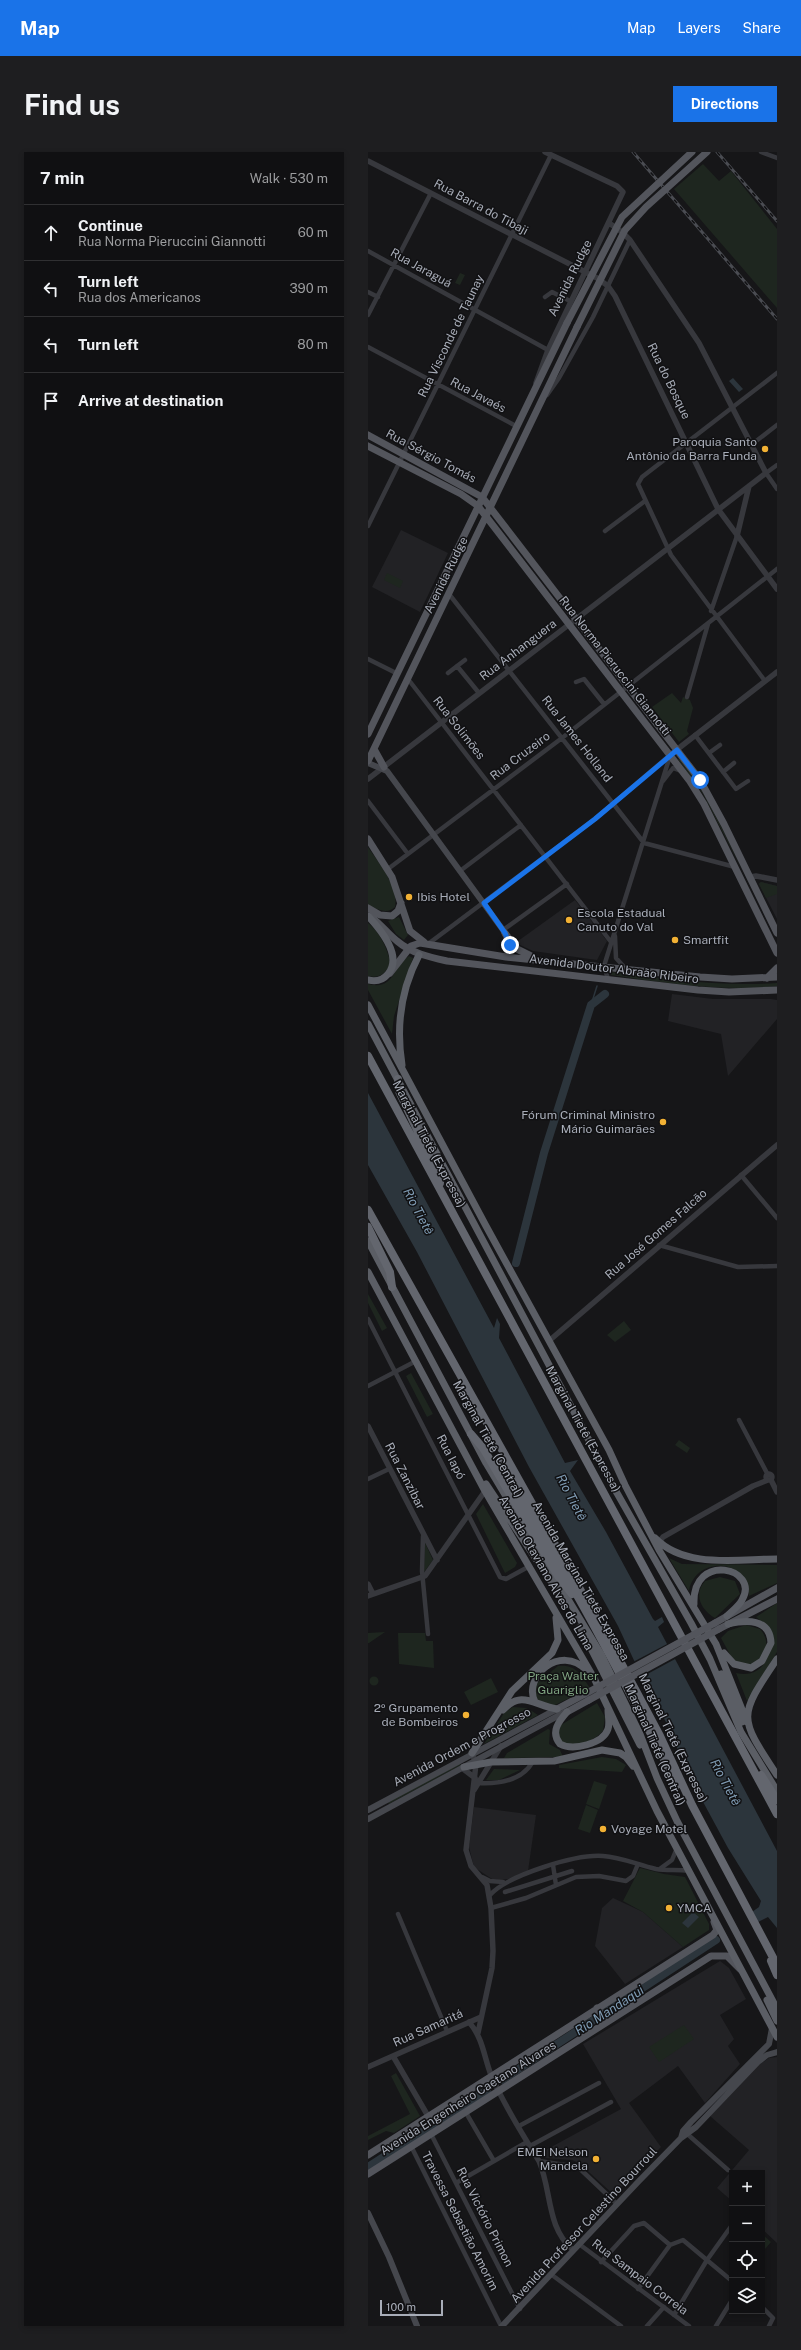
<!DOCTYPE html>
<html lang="en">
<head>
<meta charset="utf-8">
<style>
	body { margin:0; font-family:"Public Sans",sans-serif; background:#1e1e20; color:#f1f3f6 }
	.controls { position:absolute; right:12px; bottom:12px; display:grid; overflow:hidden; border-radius:0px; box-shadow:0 2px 6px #0003 }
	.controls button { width:36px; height:36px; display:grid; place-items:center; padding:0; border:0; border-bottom:1px solid #303032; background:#101012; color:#f1f3f6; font:20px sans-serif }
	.scale { position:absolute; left:12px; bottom:10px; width:63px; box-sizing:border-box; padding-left:4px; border:2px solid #a8adb8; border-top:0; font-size:11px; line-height:14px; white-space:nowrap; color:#a8adb8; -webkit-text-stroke:3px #111113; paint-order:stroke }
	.stop { position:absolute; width:12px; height:12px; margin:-9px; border:3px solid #1a73e8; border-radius:50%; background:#fff }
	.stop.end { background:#1a73e8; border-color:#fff; box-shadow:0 1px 4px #0008 }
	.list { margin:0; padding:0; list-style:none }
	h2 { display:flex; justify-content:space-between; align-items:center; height:52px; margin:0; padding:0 16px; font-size:17px }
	h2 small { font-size:13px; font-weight:400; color:#9c9d9f }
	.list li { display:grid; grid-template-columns:26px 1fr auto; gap:12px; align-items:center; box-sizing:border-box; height:56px; padding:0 16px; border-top:1px solid #303032 }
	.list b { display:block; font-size:15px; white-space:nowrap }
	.list p { margin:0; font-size:13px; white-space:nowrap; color:#9c9d9f }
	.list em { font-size:13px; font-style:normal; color:#9c9d9f }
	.icon { flex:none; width:22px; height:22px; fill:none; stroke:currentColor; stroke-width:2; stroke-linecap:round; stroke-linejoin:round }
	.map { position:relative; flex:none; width:409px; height:2174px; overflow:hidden; border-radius:0px }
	header { display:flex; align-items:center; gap:24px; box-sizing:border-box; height:56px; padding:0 20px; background:#1a73e8; color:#fff }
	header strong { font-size:19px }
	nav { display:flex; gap:22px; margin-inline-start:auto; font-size:14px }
	.intro { display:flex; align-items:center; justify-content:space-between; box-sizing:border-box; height:96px; padding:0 24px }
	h1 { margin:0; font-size:28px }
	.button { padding:10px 18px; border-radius:0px; background:#1a73e8; color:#fff; font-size:14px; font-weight:700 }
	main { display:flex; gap:24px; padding:0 24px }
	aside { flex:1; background:#101012; border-radius:0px; box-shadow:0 2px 6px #0003 }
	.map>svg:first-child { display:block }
	.built { fill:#222225 }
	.green { fill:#1e261f }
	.water { fill:#2c353c }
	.pier { fill:#161618 }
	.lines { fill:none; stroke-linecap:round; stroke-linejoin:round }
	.stream { stroke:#2c353c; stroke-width:1.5 }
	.river { stroke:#2c353c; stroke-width:8 }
	.minor { stroke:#37383d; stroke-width:4.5 }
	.tertiary { stroke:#37383d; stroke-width:5.5 }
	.secondary { stroke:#45474d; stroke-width:6 }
	.primary { stroke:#53555c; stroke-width:7 }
	.trunk { stroke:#5b5e65; stroke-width:7 }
	.motorway { stroke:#63666e; stroke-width:8 }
	.rail-casing { stroke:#4a4c52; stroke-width:3 }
	.rail { stroke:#111113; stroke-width:1.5; stroke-dasharray:4.5; stroke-linecap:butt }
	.primary-bridge { stroke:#53555c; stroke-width:7 }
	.route { stroke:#1a73e8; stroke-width:5 }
	.poi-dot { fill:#f2b134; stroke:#111113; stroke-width:1.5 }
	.labels { text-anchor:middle; stroke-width:3; stroke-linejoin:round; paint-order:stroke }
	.street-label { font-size:12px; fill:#a8adb8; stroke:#111113 }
	.poi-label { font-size:12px; fill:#a8adb8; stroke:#111113; text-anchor:start }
	.park-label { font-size:12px; fill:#7fa381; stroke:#111113 }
	.water-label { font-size:13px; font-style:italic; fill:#7f9bb3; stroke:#111113 }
</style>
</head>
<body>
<header>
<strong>Map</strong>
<nav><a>Map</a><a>Layers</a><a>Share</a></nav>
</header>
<div class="intro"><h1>Find us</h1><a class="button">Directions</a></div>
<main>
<aside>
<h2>7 min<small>Walk · 530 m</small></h2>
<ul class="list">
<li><svg class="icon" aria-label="ahead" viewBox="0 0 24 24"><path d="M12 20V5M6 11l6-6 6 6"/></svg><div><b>Continue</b><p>Rua Norma Pieruccini Giannotti</p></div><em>60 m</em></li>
<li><svg class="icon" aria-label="left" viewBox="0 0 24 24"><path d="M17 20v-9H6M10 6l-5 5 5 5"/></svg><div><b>Turn left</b><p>Rua dos Americanos</p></div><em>390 m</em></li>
<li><svg class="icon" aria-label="left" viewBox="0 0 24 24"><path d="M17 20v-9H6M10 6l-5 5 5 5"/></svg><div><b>Turn left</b></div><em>80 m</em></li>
<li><svg class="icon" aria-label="arrive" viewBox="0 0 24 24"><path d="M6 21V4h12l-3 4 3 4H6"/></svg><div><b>Arrive at destination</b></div></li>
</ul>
</aside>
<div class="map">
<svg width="409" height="2174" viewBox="0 0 409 2174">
	<rect width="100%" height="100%" fill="#161618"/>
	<path class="built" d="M33 378 80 401 52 460 4 435Z
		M393 730 409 734V767L391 732Z
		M207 748 239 789 229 808 165 799 152 793 150 789Z
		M304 842 345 847H403L409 848V867L360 924 353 882 300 869Z
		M106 1655 168 1663 160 1719 141 1727 131 1728 124 1727 106 1715 101 1695Z
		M245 1746 275 1760 315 1795 257 1832 227 1794 234 1756Z
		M352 1809 361 1816 378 1847 352 1863 366 1887 360 1894 372 1912 337 1951 310 1914 261 1951 293 1995 246 2043 211 2011 204 2008 177 2006 174 2000 253 1957 215 1892Z
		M409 1905V2091L394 2077V2021H364V2049L349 2036 381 1998 342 1964 392 1912 401 1906Z"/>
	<path class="green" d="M335 12 351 29 363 19 409 77V156L306 37Z
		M92 121 97 123 92 133 87 131Z
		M19 421 35 429 32 436 16 428Z
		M304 541 313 551 315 545 322 548 325 556 319 579 321 582 311 590 284 555Z
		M309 606C327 615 370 710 382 733L335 642Z
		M0 695C11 712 31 734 27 755 19 763 9 757 0 753Z
		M393 730 409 734V742L398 746 391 732Z
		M31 765 40 783 36 788 28 782 20 769Z
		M0 771C13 781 19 797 23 812 17 821 12 827 0 824Z
		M41 804 45 806 26 864 24 882 0 838V832C27 839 25 813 41 804Z
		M243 820C299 827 353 835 409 831V834C354 840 297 831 243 823Z
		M0 1142 19 1176 14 1179 0 1151Z
		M256 1169 263 1178 247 1190 239 1183Z
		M43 1221 65 1262 59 1265 38 1224Z
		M311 1288 322 1296 319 1301 307 1293Z
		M115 1352 149 1411 147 1415 137 1421 108 1362Z
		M57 1391 65 1408 56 1420Z
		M301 1406 314 1412 409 1413V1431L381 1444C382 1406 327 1403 321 1439Z
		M352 1425 367 1429 372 1442 347 1466C333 1458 325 1442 337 1429Z
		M409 1451V1500L379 1549 368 1521C406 1530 409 1478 388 1465Z
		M378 1473 392 1477C406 1492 395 1512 376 1514L365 1508 353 1486 360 1479Z
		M17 1480 1 1491H0V1481Z
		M30 1481H57L58 1489H65L66 1516 31 1512Z
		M190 1514C207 1512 213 1522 222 1536L185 1554 168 1549 166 1537 168 1532Z
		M1.5 1529a4.5 4.5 0 1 1 9 0a4.5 4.5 0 1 1-9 0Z
		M123 1526 130 1540 103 1553 96 1540Z
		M229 1551 237 1565 235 1579C223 1591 209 1596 193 1591L190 1578 193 1573Z
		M145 1555 159 1556 170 1563 116 1592 136 1561Z
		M180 1577 182 1578 181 1592 192 1598 195 1605 136 1606 139 1601Z
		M234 1605 248 1607 258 1613 254 1620 191 1616V1613Z
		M92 1611 93 1613 21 1652 20 1650Z
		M126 1617 152 1618 131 1628H118Z
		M226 1629 239 1633 231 1657 218 1652Z
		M218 1653 230 1658 222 1681 210 1677Z
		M272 1716 296 1722 317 1725 341 1772V1778L315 1795 275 1760 255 1749Z
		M316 1873 326 1887 291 1910 281 1895Z
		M28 1921 52 1964 26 1981 18 1979 0 1988V1984L42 1962 23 1924Z
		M394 2082 403 2090 397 2097 394 2094Z"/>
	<path class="water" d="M365 226 375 237 371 240 361 229Z
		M0 941 126 1176 129 1166 132 1172 131 1186 197 1311 210 1308 202 1319 238 1380 285 1467 287 1469 294 1465 296 1470 290 1475 409 1699V1776L400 1765 390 1770 384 1760 391 1755 393 1749 360 1696 314 1611 304 1581 277 1532 250 1474 161 1315 49 1100 0 1013Z
		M325 1760 331 1765 320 1776 314 1771Z"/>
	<path class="pier" d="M301 1491 309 1506 272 1526 265 1510Z"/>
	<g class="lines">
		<path class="stream" d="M223 853 229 834"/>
		<path class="river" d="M148 1111 176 1001 223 853 237 842
			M134 1928 348 1788
			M0 2015 119 1938"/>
		<path class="minor" d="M393 0 409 6
			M0 99 180 198
			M0 140 10 145
			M177 145 184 140 202 149
			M0 163 63 41
			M0 195 148 274
			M179 243 191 226 225 165 262 88
			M383 293 409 273
			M409 313 398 321 409 337
			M0 374 183 3
			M237 379 277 349
			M81 442 276 691 367 715
			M343 459 369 384
			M0 507 28 521
			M89 514 111 541
			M80 521 97 508
			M40 527 243 790
			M397 529 303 403 270 332 274 325 409 221
			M208 530 216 527 236 552
			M319 545 340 472
			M327 583 368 637 380 629
			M341 601 352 593
			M355 620 366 611
			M295 629 305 616 313 619
			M0 649 40 702
			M20 717 194 586 409 417
			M92 719 153 673
			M135 778 199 732
			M247 784 248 806 257 816
			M60 792 227 667 302 603
			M240 827 236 814 302 604
			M373 1023 409 1066
			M291 1093 370 1115 409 1114
			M0 1167 132 1425 138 1427 160 1415
			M0 1234 48 1209
			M371 1268 400 1323
			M0 1327 21 1317
			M55 1384 54 1419 60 1482
			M110 1631C129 1632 153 1629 164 1611
			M185 1713 188 1733
			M293 1716 304 1708 309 1696
			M114 1725 122 1729 135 1730
			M137 1740 204 1719
			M122 1743C140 1723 208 1702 235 1704 253 1705 270 1713 288 1717 299 1719 310 1717 321 1719
			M123 1756 158 1746 208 1725 231 1724 258 1729 265 1724 270 1712
			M30 1762 79 1879
			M97 1959 126 2009
			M151 1974 231 1931
			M317 1980 360 2018
			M63 1982 152 2157
			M43 1994 133 2174
			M162 1994 243 1950
			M171 2009 210 2015 249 2052
			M88 2031 159 1990
			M211 2092 321 2174
			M394 2105V2126
			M233 2110 266 2074 276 2071 302 2093
			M184 2123 253 2174
			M270 2137 302 2093 315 2088 364 2129
			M394 2155 405 2166 401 2174
			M306 2163 339 2108 364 2073
			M279 2174 296 2155
			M348 2174 364 2148"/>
		<path class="tertiary" d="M0 9 229 126 240 134 247 144 350 357 409 437
			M168 231 180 198 255 40 249 34 177 0
			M369 384 381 334
			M302 603 409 520
			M0 627 398 321 331 191 262 88 254 80 241 71
			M382 725 388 724 409 728
			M182 1188 409 993
			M0 1274 69 1408
			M398 1325a3 3 0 1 1 6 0a3 3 0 1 1-6 0Z
			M403 1328 409 1340
			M291 1390 295 1385 385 1334 400 1328
			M0 1432 5 1442
			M0 1444 57 1424 117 1339
			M104 1601 108 1612 98 1698 103 1714 119 1733 123 1756 125 1799 124 1816 110 1881
			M94 1616 107 1626
			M106 1638 133 1594
			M101 1870C115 1886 116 1905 123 1923 136 1953 154 1982 171 2009 184 2039 178 2075 205 2098
			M25 1904 60 1964
			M0 1915 113 1865"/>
		<path class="secondary" d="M0 611 19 619 135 778 142 793 138 805
			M0 1658 189 1557
			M0 1667 197 1560
			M313 1986 315 1979 323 1970 401 1892 404 1876
			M0 2061 21 2105 49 2174
			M134 2174 270 2030 313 1986 328 1975 390 1910 399 1903 409 1900"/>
		<path class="primary" d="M0 283 114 345 332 628 356 672 409 781
			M0 294 93 342 110 354 321 628 336 652 409 801
			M0 582 199 171
			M6 597 16 615
			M0 609 209 175
			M0 687 24 725 42 779 56 790
			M0 756 12 763 24 764 30 759 33 751
			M3 765C13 772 20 782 29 789 43 801 61 805 79 809L330 838 361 840 409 838
			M137 781 149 797 163 804
			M22 821 43 794 52 791 138 805 332 825 364 827 409 825
			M399 826 409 816
			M347 1471 409 1436
			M351 1477 409 1447
			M189 1557 217 1542
			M199 1560 221 1548
			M229 1856 238 1870
			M0 2003 345 1783 349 1778 346 1770
			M0 2022 343 1804H359L372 1817"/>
		<path class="trunk" d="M0 764C13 778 35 804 20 822 15 828 8 830 0 828
			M0 853 118 1074 241 1298 257 1333 291 1398 348 1492 379 1570
			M0 872 249 1341 323 1471 342 1507 373 1580 409 1639
			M34 913C28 875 33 837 51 803
			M0 1089 118 1311 233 1502 272 1582 289 1626 309 1669 409 1857
			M0 1120 117 1339 226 1526 289 1659 409 1885
			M118 1332 194 1446
			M287 1386C317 1417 369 1407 409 1407
			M326 1452C324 1399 393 1416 374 1448 371 1454 364 1459 359 1464
			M212 1475 272 1593
			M356 1501 366 1512 383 1516 394 1509 403 1491C402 1466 378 1468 360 1472
			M409 1507C370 1565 370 1564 409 1623
			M353 1522 374 1570
			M167 1550C154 1524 193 1492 218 1518
			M135 1558C154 1537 167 1554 189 1557
			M199 1560C191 1569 182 1580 192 1592 205 1599 235 1592 240 1577 242 1571 240 1564 240 1558
			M104 1601 144 1539 184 1501 190 1488 188 1466
			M96 1615 123 1610 186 1609 234 1598 252 1601 258 1605 265 1614
			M399 1848 409 1869"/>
		<path class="motorway" d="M0 904 409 1662
			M30 927 31 939 72 1027V1031
			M0 1058 251 1507 292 1584 324 1653 409 1813
			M0 1075 22 1120 24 1135
			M103 1282 115 1296 190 1424 204 1442
			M133 1305C155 1354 184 1399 210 1445 245 1507 277 1570 309 1633
			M393 1623 409 1648
			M403 1809 409 1823"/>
		<defs>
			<path id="rail" d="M265 0 409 167
				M349 0 409 69"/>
		</defs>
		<use href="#rail" class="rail-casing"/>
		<use href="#rail" class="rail"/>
		<path class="primary-bridge" d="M199 171 254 65 324 0
			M209 175 257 78 278 55 339 0
			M217 1542 347 1471
			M221 1548 351 1477"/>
	</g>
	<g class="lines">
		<path class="route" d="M142 793 137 781 116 751 227 667 309 598 332 628"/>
	</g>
	<g class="poi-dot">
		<circle cx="397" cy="297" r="4"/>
		<circle cx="41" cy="745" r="4"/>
		<circle cx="201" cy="768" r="4"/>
		<circle cx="307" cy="788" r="4"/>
		<circle cx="295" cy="970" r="4"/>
		<circle cx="98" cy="1563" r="4"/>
		<circle cx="235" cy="1677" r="4"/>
		<circle cx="301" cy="1756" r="4"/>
		<circle cx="228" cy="2007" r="4"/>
	</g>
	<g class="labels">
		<g class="street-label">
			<text transform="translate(113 55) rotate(28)" y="4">Rua Barra do Tibaji</text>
			<text transform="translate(53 116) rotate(29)" y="4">Rua Jaraguá</text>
			<text transform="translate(202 126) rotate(-64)" y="4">Avenida Rudge</text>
			<text transform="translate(83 184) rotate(-64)" y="4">Rua Visconde de Taunay</text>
			<text transform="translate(301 229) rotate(64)" y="4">Rua do Bosque</text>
			<text transform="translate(110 243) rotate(28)" y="4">Rua Javaés</text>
			<text transform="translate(63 304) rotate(28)" y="4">Rua Sérgio Tomás</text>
			<text transform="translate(78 423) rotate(-64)" y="4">Avenida Rudge</text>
			<text transform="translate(150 498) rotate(-37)" y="4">Rua Anhanguera</text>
			<text transform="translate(247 514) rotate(52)" y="4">Rua Norma Pieruccini Giannotti</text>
			<text transform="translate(91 576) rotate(52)" y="4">Rua Solimões</text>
			<text transform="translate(209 587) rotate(52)" y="4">Rua James Holland</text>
			<text transform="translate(152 604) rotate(-37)" y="4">Rua Cruzeiro</text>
			<text transform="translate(246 817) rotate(7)" y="4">Avenida Doutor Abraão Ribeiro</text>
			<text transform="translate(61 992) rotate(62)" y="4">Marginal Tietê (Expressa)</text>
			<text transform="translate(288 1082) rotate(-41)" y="4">Rua José Gomes Falcão</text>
			<text transform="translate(215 1277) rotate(61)" y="4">Marginal Tietê (Expressa)</text>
			<text transform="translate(120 1287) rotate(61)" y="4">Marginal Tietê (Central)</text>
			<text transform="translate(83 1305) rotate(63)" y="4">Rua Iapó</text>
			<text transform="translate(37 1324) rotate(63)" y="4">Rua Zanzibar</text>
			<text transform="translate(178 1421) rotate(60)" y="4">Avenida Otaviano Alves de Lima</text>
			<text transform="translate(213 1429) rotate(60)" y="4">Avenida Marginal Tietê Expressa</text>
			<text transform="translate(305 1586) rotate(64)" y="4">Marginal Tietê (Expressa)</text>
			<text transform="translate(287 1593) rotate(66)" y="4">Marginal Tietê (Central)</text>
			<text transform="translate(94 1595) rotate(-28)" y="4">Avenida Ordem e Progresso</text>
			<text transform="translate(60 1876) rotate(-24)" y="4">Rua Samaritá</text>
			<text transform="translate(100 1946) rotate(-32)" y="4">Avenida Engenheiro Caetano Alvares</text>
			<text transform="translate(117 2065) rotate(63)" y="4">Rua Victório Primon</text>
			<text transform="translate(92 2069) rotate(63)" y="4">Travessa Sebastião Amorim</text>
			<text transform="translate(216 2073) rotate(-47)" y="4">Avenida Professor Celestino Bourroul</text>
			<text transform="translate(272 2125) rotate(37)" y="4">Rua Sampaio Correia</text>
		</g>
		<g class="poi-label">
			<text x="389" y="294" text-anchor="end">Paroquia Santo<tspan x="389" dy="14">Antônio da Barra Funda</tspan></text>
			<text x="49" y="749">Ibis Hotel</text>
			<text x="209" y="765">Escola Estadual<tspan x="209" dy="14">Canuto do Val</tspan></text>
			<text x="315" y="792">Smartfit</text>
			<text x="287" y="967" text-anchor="end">Fórum Criminal Ministro<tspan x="287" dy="14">Mário Guimarães</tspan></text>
			<text x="90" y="1560" text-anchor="end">2º Grupamento<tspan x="90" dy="14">de Bombeiros</tspan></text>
			<text x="243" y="1681">Voyage Motel</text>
			<text x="309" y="1760">YMCA</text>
			<text x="220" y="2004" text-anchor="end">EMEI Nelson<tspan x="220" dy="14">Mandela</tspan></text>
		</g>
		<g class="park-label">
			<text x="195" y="1528">Praça Walter<tspan x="195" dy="14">Guariglio</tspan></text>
		</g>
		<g class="water-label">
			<text transform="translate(51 1059) rotate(62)" y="5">Rio Tietê</text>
			<text transform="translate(204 1345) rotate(62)" y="5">Rio Tietê</text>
			<text transform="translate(358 1630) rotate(62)" y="5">Rio Tietê</text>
			<text transform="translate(241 1858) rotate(-33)" y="5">Rio Mandaqui</text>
		</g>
	</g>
</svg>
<div class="controls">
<button>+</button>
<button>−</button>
<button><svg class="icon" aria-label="locate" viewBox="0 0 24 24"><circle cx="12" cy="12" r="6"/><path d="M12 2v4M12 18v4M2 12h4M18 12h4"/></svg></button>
<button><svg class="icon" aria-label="layers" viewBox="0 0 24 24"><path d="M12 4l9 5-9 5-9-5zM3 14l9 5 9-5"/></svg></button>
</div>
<div class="scale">100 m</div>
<div class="stop" style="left:332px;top:628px"></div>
<div class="stop end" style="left:142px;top:793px"></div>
</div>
</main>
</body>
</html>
